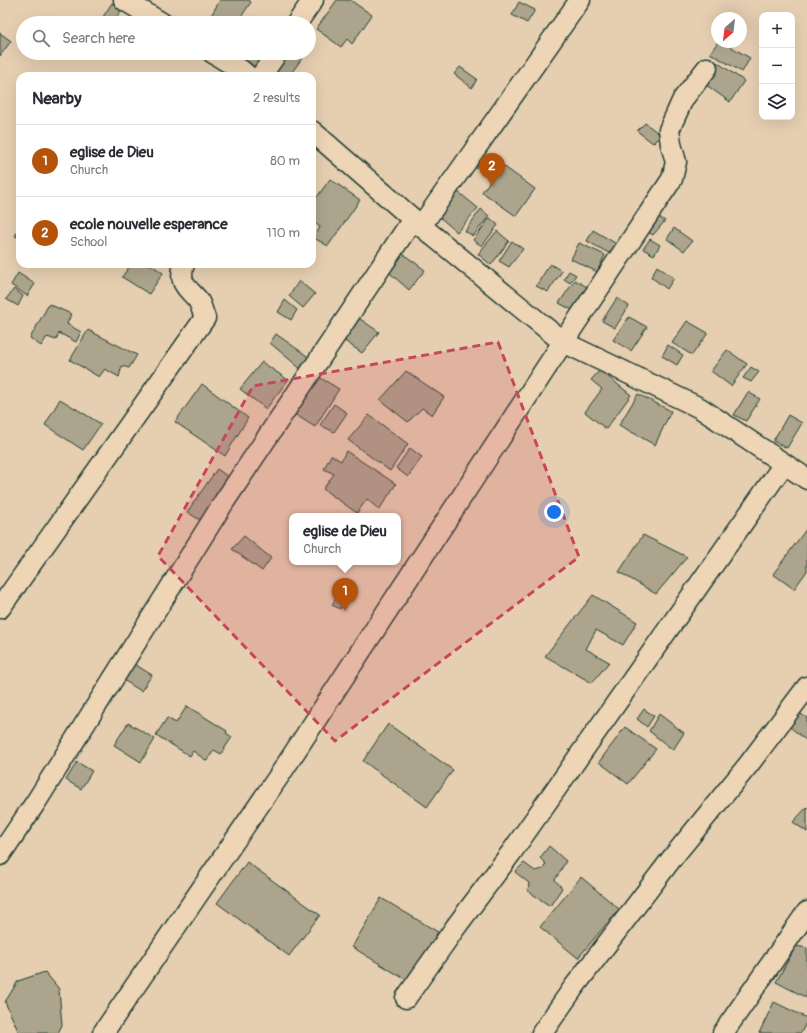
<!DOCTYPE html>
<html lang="en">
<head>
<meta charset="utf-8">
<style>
	body { margin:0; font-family:Pangolin,sans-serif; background:#f2f2f3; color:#2b2b33 }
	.controls { position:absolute; right:12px; top:12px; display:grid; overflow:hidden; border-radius:8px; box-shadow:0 4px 16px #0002 }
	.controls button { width:36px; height:36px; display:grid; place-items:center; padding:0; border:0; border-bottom:1px solid #e1e1e2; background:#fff; color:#2b2b33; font:20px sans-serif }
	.compass { position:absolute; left:711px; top:12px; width:36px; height:36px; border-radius:50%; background:#fff; box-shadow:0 4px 16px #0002; rotate:208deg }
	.you { position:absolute; left:554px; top:512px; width:14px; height:14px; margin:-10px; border:3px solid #fff; border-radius:50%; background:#1a73e8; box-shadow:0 0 0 6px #1a73e833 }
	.badge { display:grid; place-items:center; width:26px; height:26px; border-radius:50%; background:#b45309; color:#fff; font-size:13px; font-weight:700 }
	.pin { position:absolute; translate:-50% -33px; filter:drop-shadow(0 1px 2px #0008) }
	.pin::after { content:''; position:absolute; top:21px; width:14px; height:12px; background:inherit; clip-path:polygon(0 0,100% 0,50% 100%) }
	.popup { position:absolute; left:289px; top:513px; width:112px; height:52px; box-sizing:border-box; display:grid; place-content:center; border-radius:8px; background:#fff; filter:drop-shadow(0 1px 3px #0005); font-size:13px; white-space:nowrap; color:#7c7c81 }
	.popup b { font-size:15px; color:#2b2b33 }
	.popup::after { content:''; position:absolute; left:50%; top:100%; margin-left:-8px; border:8px solid transparent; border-top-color:#fff }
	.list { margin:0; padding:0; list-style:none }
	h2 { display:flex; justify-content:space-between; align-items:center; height:52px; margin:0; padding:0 16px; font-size:17px }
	h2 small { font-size:13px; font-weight:400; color:#7c7c81 }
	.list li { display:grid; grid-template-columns:26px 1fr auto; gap:12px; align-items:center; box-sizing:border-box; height:72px; padding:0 16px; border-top:1px solid #e1e1e2 }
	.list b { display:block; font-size:15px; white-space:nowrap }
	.list p { margin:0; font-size:13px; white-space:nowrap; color:#7c7c81 }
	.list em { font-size:13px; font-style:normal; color:#7c7c81 }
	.icon { flex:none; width:22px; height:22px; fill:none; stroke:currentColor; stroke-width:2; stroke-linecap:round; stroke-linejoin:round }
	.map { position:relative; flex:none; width:807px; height:1033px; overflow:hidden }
	.search { position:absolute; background:#fff; box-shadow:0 4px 16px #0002; left:16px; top:16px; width:300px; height:44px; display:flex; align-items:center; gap:10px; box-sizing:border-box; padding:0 14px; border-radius:22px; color:#7c7c81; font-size:15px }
	.panel { position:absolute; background:#fff; box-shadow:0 4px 16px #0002; left:16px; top:72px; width:300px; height:196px; border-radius:12px }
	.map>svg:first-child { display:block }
	.building { fill:#aca48c; stroke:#1f3d34 }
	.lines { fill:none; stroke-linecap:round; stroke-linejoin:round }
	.street-casing { stroke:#1f3d34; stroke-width:23 }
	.street { stroke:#eed5b6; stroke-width:20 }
	.marked { fill:#c84859; fill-opacity:0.2; stroke:#c84859; stroke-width:3; stroke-dasharray:8 5; stroke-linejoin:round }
</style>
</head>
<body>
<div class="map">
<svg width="807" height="1033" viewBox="0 0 807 1033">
	<rect width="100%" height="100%" fill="#e6cfb1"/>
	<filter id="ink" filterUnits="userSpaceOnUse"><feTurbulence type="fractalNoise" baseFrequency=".025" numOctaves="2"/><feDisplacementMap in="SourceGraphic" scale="8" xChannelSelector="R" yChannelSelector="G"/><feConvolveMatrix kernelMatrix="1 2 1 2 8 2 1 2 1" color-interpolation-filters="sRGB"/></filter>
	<g filter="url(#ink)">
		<path class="building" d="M220 0H249L251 2 237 23H211L208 21Z
			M337 0H350L372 15 352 44 347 39 341 47 316 29Z
			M519 2 535 10 527 23 512 15Z
			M112 3 122 9 113 23H99Z
			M251 17 261 23H247Z
			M0 33 11 41 0 56Z
			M718 42H723L750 58 742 72 710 53Z
			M234 53H265L255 68Z
			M279 53H299L303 57 289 76H269Z
			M717 62 744 81 730 102 702 82Z
			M460 67 477 79 472 88 454 74Z
			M645 123 661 135 653 143 637 131Z
			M502 165 535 189 516 216 482 192Z
			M330 179 360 200 328 246 314 238 320 227 312 221V204Z
			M457 191 478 208 457 232 437 215Z
			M481 209 489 216 473 236 465 231Z
			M653 213 665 221 653 235 643 229Z
			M490 218 498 225 482 246 473 240Z
			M20 228V238L15 236Z
			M674 228 692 241 684 251 667 239Z
			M593 230 620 246 614 256 587 241Z
			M497 231 509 241 491 265 478 254Z
			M650 239 660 245 654 255 643 249Z
			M512 241 523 249 509 267 499 261Z
			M579 243 605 255 597 272 571 259Z
			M399 251 425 270 409 290 383 267Z
			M131 264H150L163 273 149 294 122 277Z
			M550 264 562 271 548 292 536 286Z
			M657 266 674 278 667 289 651 277Z
			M569 271 576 275 570 283 564 279Z
			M18 273 35 284 27 296 11 285Z
			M575 280 587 287 572 310 559 303Z
			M299 281 315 294 303 308 289 296Z
			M14 289 23 296 18 306 6 299Z
			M617 298 629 306 615 328 602 321Z
			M285 300 297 310 291 320 278 312Z
			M49 304 71 314 67 324 81 332 76 342 59 333 56 340 47 337 41 346 30 338Z
			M353 314 379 332 362 353 336 335Z
			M629 317 647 327 631 351 613 340Z
			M687 321 708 333 692 355 672 343Z
			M88 330 137 355 129 368 122 366 119 377 105 369 99 377 70 360Z
			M276 334 310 358 302 370 270 343Z
			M668 345 683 355 677 365 662 356Z
			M727 350 747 364 731 386 711 371Z
			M262 362 288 380 266 409 240 389Z
			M751 367 759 372 751 382 743 378Z
			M600 370 631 395 606 429 585 412 602 389 591 380Z
			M406 371 444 397 432 415 422 408 408 422 380 400Z
			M314 374 339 389 315 427 291 412Z
			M202 384 248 418 225 456 175 422Z
			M748 392 760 399 746 421 734 415Z
			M638 394 671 411 655 445 619 425Z
			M60 399 101 424 83 450 45 425Z
			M334 404 347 413 334 432 320 425Z
			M369 415 408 444 390 471 348 440Z
			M788 415 802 423 787 448 773 441Z
			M410 448 422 457 408 477 396 468Z
			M346 451 396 484 379 510 367 499 357 513 323 489 334 474 324 469 331 455 341 461Z
			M217 469 234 481 205 523 187 512Z
			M807 528V571L794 589 773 574Z
			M643 535 687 557 656 594 619 572Z
			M244 536 271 558 262 571 232 549Z
			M339 591 347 595 340 609 332 605Z
			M593 595 637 622 623 645 596 630 586 649 609 662 592 683 545 656Z
			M128 660 152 675 141 691 117 676Z
			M187 706 227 731 226 733 232 737 221 754 214 750 207 761 193 751 190 756 156 735 167 718 176 723Z
			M644 709 654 716 647 727 637 719Z
			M793 709 807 718V741L785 723Z
			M659 714 684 733 673 750 649 731Z
			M128 723 155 739 141 762 114 745Z
			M388 724 453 770 427 807 363 761Z
			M625 727 656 749 628 784 599 762Z
			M77 762 92 771 81 789 66 780Z
			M807 807V832L793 822Z
			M549 846 566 861 555 880 562 888 550 906 528 891 529 883 515 872 524 863 535 871 543 869 546 864 540 858Z
			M247 862 320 915 289 956 217 903Z
			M581 877 619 909 578 958 540 927Z
			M381 898 438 932 408 981 352 947Z
			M796 946 807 948V998L776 982Z
			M45 972 59 989 62 1025 58 1033H19L5 1002 18 981Z
			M774 1002 807 1018V1021L801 1033H759Z"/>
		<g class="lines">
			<defs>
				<path id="street" d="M124 0 162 23
					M297 23 313 0
					M213 53 241 70 248 76
					M261 76 277 53
					M312 131 421 226 563 342 700 408 807 479
					M421 226 580 0
					M0 608 205 318C203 313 201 305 198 300 187 287 178 284 184 264
					M0 855 36 802 224 502 413 219
					M406 998 455 928 511 853 784 464
					M103 1033 281 773 563 342 672 179 676 162 671 144 669 130 683 99 707 68
					M542 1033 574 987 673 857 749 764 807 687
					M723 1033 807 912"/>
			</defs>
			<use href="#street" class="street-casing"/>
			<use href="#street" class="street"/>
		</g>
	</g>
	<path class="marked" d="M498 342 579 557 335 741 158 556 253 386Z"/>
</svg>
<div class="controls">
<button>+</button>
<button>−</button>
<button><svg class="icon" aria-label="layers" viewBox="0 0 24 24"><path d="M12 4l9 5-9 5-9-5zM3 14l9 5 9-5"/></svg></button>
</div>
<svg class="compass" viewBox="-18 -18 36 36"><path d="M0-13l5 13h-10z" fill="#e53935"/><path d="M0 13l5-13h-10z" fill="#7c7c81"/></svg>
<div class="you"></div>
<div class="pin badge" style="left:345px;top:611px">1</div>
<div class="popup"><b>eglise de Dieu</b>Church</div>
<div class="pin badge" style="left:492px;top:186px">2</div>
<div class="search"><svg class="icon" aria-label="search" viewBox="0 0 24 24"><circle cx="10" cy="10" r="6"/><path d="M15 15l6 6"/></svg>Search here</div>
<section class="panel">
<h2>Nearby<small>2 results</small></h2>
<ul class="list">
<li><span class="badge">1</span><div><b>eglise de Dieu</b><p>Church</p></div><em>80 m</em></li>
<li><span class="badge">2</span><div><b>ecole nouvelle esperance</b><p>School</p></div><em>110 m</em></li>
</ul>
</section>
</div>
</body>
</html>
